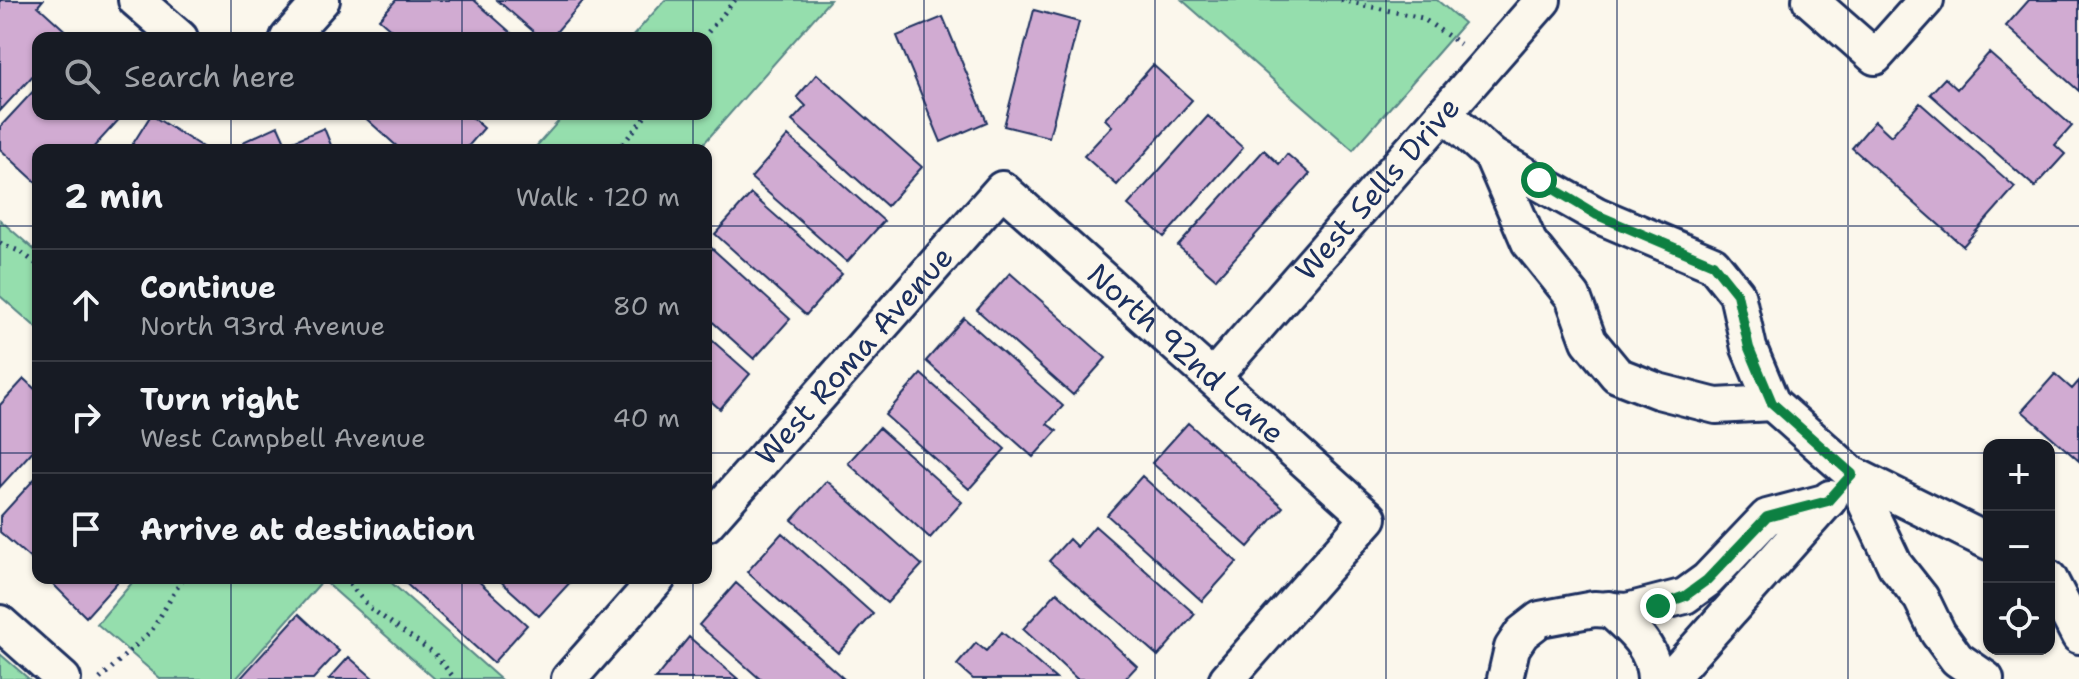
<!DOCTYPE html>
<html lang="en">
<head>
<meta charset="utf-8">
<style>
	body { margin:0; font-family:"Shantell Sans",sans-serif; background:#20242c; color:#f1f3f6 }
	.controls { position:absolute; right:24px; bottom:24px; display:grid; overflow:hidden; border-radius:16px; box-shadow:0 2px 6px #0004 }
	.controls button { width:72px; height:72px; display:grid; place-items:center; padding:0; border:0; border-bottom:2px solid #363941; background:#171b24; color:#f1f3f6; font:40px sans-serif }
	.stop { position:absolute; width:24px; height:24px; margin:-18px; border:6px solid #0b8043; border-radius:50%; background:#fff }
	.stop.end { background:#0b8043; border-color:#fff; box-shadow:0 2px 8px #0008 }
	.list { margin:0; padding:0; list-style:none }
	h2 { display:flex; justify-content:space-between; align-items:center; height:104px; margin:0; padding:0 32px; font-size:34px }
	h2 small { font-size:26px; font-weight:400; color:#9ea1a6 }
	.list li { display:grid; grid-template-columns:52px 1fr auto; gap:24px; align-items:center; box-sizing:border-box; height:112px; padding:0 32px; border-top:2px solid #363941 }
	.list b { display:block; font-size:30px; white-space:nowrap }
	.list p { margin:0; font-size:26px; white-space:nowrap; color:#9ea1a6 }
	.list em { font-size:26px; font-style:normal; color:#9ea1a6 }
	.icon { flex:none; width:44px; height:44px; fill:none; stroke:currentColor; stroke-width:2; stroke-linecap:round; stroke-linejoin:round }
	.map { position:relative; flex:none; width:2079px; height:679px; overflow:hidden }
	.search { position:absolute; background:#171b24; box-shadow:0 2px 6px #0004; left:32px; top:32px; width:680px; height:88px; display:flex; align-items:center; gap:20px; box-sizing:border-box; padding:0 28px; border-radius:16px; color:#9ea1a6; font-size:30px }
	.panel { position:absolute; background:#171b24; box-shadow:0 2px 6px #0004; left:32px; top:144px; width:680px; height:440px; border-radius:16px }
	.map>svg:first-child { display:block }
	.green { fill:#95dead; stroke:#588686; stroke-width:2 }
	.building { fill:#d1abd2; stroke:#1b2f5e; stroke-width:2 }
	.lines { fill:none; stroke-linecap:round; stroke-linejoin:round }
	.minor-casing { stroke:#1b2f5e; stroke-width:40 }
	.path { stroke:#1b2f5e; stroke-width:5; stroke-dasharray:2 6; stroke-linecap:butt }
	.minor { stroke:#fbf7ec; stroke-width:34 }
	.route { stroke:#0b8043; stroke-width:10 }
	.grid { fill:none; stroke:#1b2f5e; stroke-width:2; stroke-opacity:0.55 }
	.labels { text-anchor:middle; stroke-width:6; stroke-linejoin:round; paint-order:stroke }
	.street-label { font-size:30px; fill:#1b2f5e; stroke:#fbf7ec }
</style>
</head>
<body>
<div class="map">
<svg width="2079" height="679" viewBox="0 0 2079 679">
	<rect width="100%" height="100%" fill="#fbf7ec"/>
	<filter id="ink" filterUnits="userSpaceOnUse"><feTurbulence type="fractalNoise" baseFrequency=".0125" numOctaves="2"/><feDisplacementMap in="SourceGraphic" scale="16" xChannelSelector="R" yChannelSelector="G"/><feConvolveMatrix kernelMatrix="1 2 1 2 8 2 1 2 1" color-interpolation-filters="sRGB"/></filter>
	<g filter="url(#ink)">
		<path class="green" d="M665 0H830L698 150H533L565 114H706V38H631Z
			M1182 0H1437L1464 23 1353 150Z
			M0 220 38 253V329L0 296Z
			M136 578H386L500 679H435L323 580 236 679H161L97 624Z
			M0 654 29 679H0Z"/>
		<path class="building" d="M0 0H43L38 6 70 35 38 38V70L0 111Z
			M396 0H474L517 38H401L379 19Z
			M497 0H584L551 38H541Z
			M2029 0H2079V91L2006 26Z
			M1034 10 1079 22 1049 137 1004 126Z
			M943 17 987 122 941 142 897 36Z
			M1989 53 2072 126 2055 145 2065 154 2035 187 1930 94 1945 78 1957 89Z
			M1153 65 1192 100 1117 185 1084 156 1112 126 1105 119Z
			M817 74 922 167 887 206 792 121 806 106 797 97Z
			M38 86V114H124L91 150H38V184L0 149V127Z
			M1920 103 2015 187 1963 246 1852 148 1875 121 1891 136Z
			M361 114H468L484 128 465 150H401Z
			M151 115 207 150H129Z
			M1208 116 1243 148 1164 237 1128 205Z
			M278 126 286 144 324 128 333 150H246L243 142Z
			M788 136 884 221 847 262 751 178Z
			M1264 150 1279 164 1287 154 1310 174 1216 279 1178 246Z
			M751 194 842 274 806 315 715 234Z
			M706 243 790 319 754 359 706 316Z
			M1010 273 1106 358 1073 395 977 310Z
			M964 318 1063 406 1047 424 1057 431 1033 457 926 361Z
			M706 335 750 374 720 409 706 397Z
			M921 374 1005 449 969 489 885 415Z
			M2055 374 2072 389 2079 381V461L2022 411Z
			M24 379 38 392V445L0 487V405Z
			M1188 423 1283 507 1248 547 1152 463Z
			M879 428 962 502 930 538 848 463Z
			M38 475V556L33 561 0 532V517Z
			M1142 476 1237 562 1202 601 1107 515Z
			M827 481 922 565 887 603 792 520Z
			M1095 526 1195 614 1158 656 1049 561 1069 539 1077 547Z
			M782 533 873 614 838 653 747 572Z
			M47 578H121L86 617Z
			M475 578 527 625 493 663 401 579Z
			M497 578H574L539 616Z
			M736 583 844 679H760L699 625Z
			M1057 592 1137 666 1125 679H1077L1023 629Z
			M299 614 339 651 313 679H240Z
			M1002 632 1056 679H973L957 665 976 643 986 651Z
			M689 637 738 679H655Z
			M349 657 374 679H329Z"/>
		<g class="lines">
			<defs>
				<g id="minor">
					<path d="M136 0 180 38"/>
					<path d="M1810 0 1875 57 1926 0"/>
					<path d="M288 38 322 0"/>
					<path d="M1444 113 1492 156 1597 215 1713 264 1737 294 1749 348 1772 403 1852 474 1989 542"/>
					<path d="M1492 156 1529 242 1573 297 1589 341 1617 375 1658 391 1716 406 1772 403"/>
					<path id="s1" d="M1213 377 1543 0"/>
					<path d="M1852 474 1895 565 1921 598 1938 633 1957 659 1986 679"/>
					<path id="s2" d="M706 524 1002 189 1369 518 1227 679"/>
					<path d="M2049 578 2079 636"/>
					<path d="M1609 609C1631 629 1654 647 1655 679"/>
					<path d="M0 623 63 679"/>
					<path d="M569 679 658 578"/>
					<path d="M1505 679 1512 648 1522 633 1540 619 1594 609 1627 611 1685 596 1707 580 1767 517 1828 501"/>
					<path d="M1669 679 1830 498"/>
				</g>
			</defs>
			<use href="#minor" class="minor-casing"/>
			<path class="path" d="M1341 0 1422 18 1460 44
				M703 38 735 0
				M618 150 647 114
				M0 243 21 252 38 265
				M344 578 370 608 434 653 455 679
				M100 679 152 630 183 578"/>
			<use href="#minor" class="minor"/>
		</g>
	</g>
	<g class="lines" filter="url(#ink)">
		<path class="route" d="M1539 180 1597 215 1713 264 1737 294 1749 348 1772 403 1852 474 1828 501 1767 517 1707 580 1685 596 1658 606"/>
	</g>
	<path class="grid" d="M231 0V38M462 0V38M693 0V38M924 0V679M1155 0V679M1386 0V679M1617 0V679M1848 0V679M231 114V150M462 114V150M693 114V150M0 226H38M706 226H2079M0 453H38M706 453H1989M2049 453H2079M231 578V679M462 578V679M693 578V679"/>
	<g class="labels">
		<g class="street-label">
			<text dy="10" stroke="none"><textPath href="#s1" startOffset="250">West Sells Drive</textPath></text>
			<text dy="10" stroke="none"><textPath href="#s2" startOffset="694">North 92nd Lane</textPath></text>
			<text dy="10" stroke="none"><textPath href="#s2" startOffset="224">West Roma Avenue</textPath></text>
		</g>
	</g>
</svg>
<div class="controls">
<button>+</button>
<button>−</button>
<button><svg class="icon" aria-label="locate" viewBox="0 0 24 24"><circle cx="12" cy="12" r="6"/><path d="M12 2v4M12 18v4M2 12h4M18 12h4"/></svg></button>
</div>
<div class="stop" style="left:1539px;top:180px"></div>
<div class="stop end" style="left:1658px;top:606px"></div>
<div class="search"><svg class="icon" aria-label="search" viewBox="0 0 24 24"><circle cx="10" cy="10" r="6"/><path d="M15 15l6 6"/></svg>Search here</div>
<section class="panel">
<h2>2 min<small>Walk · 120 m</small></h2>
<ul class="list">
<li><svg class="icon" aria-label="ahead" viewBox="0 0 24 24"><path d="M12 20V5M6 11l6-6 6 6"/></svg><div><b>Continue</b><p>North 93rd Avenue</p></div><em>80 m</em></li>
<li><svg class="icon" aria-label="right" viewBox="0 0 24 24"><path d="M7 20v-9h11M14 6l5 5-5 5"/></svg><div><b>Turn right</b><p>West Campbell Avenue</p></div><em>40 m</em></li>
<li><svg class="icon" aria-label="arrive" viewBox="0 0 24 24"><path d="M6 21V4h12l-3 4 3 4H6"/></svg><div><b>Arrive at destination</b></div></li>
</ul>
</section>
</div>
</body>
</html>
